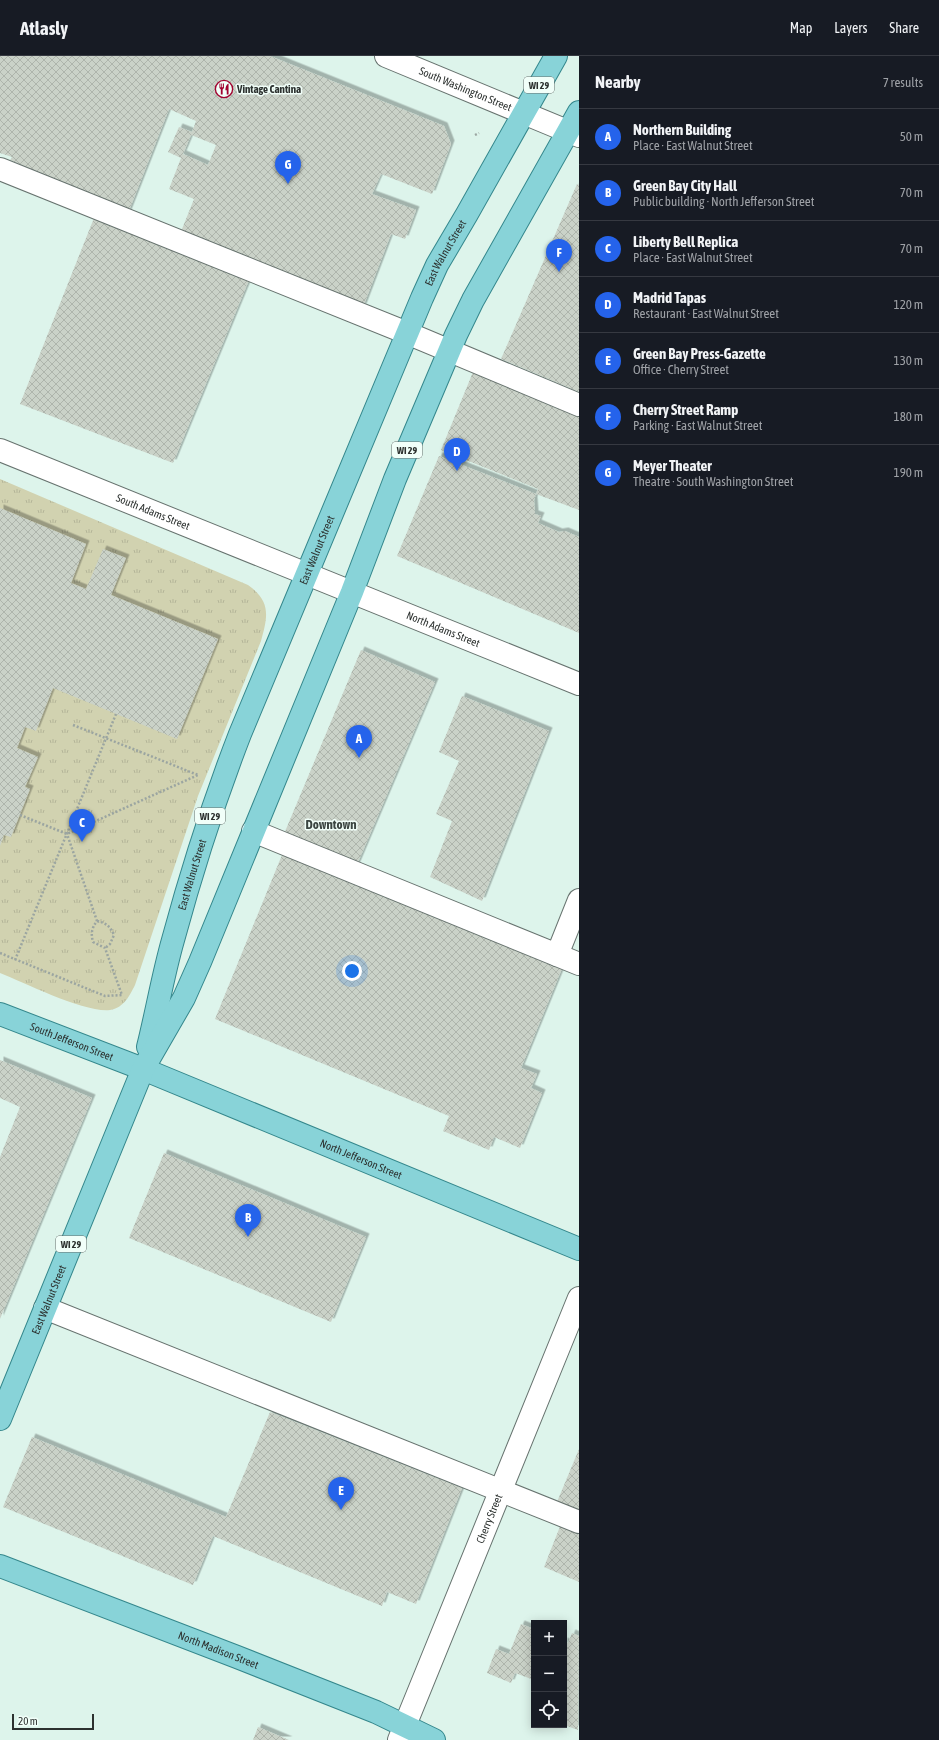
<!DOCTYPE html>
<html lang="en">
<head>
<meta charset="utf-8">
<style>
	body { margin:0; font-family:"Asap Condensed",sans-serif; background:#20242c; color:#f1f3f6 }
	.controls { position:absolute; right:12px; bottom:12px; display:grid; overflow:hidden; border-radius:0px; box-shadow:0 2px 10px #0003 }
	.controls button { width:36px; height:36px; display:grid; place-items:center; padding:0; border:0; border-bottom:1px solid #363941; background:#171b24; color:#f1f3f6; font:20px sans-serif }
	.scale { position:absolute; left:12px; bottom:10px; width:82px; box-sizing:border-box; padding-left:4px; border:2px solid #2c312f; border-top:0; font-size:11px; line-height:14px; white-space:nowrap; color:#2c312f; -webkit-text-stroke:3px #f1fff9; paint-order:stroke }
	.you { position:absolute; left:352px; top:915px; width:14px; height:14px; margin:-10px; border:3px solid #fff; border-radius:50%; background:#1a73e8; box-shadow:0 0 0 6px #1a73e833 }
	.badge { display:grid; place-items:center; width:26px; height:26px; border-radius:50%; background:#2563eb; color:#fff; font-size:13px; font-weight:700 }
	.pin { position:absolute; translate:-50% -33px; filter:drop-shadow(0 1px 2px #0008) }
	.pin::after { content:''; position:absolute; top:21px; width:14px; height:12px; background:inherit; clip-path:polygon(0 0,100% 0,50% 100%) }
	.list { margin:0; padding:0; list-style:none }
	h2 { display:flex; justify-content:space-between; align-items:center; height:52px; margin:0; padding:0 16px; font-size:17px }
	h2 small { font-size:13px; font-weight:400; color:#9ea1a6 }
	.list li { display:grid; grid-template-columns:26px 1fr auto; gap:12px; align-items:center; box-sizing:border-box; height:56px; padding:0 16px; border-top:1px solid #363941 }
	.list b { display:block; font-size:15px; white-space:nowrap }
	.list p { margin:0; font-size:13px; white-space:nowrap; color:#9ea1a6 }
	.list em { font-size:13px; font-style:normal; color:#9ea1a6 }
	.icon { flex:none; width:22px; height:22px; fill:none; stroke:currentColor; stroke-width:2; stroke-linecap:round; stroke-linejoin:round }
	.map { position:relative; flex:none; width:579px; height:1684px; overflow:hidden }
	header { display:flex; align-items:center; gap:24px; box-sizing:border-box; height:56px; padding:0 20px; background:#171b24; border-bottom:1px solid #363941 }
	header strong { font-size:19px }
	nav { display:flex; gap:22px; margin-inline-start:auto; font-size:14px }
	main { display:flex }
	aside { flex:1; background:#171b24 }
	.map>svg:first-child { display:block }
	.built { fill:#ddf4eb; fill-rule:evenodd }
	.park { fill:url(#park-tufts) }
	.building { fill:url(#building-cross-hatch); fill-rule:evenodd; filter:url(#shadow) }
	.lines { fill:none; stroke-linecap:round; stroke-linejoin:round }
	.minor-casing { stroke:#67736f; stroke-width:24 }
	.major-casing { stroke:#34878c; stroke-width:24 }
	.path { stroke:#9ba5a1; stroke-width:2.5; stroke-dasharray:2 2; stroke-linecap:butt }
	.minor { stroke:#fff; stroke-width:22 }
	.major { stroke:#88d3d8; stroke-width:22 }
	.labels { text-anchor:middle; stroke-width:3; stroke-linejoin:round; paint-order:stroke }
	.shield { fill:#f1fff9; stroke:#676f6c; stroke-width:1 }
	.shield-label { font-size:10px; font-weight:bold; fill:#2c312f }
	.poi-label { font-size:11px; font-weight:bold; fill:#2c312f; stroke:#f1fff9; text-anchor:start }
	.street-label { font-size:11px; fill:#2c312f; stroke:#f1fff9 }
	.quarter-label { font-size:13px; font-weight:bold; fill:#3a4541; stroke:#f1fff9 }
</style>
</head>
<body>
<header>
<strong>Atlasly</strong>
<nav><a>Map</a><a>Layers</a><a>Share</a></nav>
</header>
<main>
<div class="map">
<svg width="579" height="1684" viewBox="0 0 579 1684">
	<defs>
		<pattern id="park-tufts" width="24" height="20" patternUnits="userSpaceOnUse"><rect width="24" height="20" fill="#d1d2b0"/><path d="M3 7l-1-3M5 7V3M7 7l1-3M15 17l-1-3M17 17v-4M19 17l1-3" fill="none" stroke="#b4b598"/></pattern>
		<pattern id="building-cross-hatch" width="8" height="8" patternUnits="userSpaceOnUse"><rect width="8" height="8" fill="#cad2c8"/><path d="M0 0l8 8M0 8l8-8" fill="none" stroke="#aeb5ac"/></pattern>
		<filter id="shadow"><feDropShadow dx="3.5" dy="-3.5" stdDeviation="0" flood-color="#0004"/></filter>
	</defs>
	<rect width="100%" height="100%" fill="#f1fff9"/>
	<path class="built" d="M0 0H579V1684H0ZM534 1567H564V1669H534Z"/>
	<path class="park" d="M0 423 248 529C271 545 268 560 261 585L198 740 135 929C130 939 124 952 110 954 85 957 25 927 0 917Z"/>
	<path class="building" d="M0 0H270L444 70 451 88 432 138 381 118 372 138 416 154 405 183 391 178 363 251 180 178 194 143 169 133 181 102 168 96 179 71 192 76 196 65 169 53 128 157 10 104 12 101 0 97ZM191 79 216 89 208 109 183 98Z
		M577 128 579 129V336L501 303Z
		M94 162 249 224 173 407 20 348Z
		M473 316 579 360V454L536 438 538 433 441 394Z
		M439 400 536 438 534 444 535 458 541 460 538 467 559 476 565 475 579 481V577L397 500Z
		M0 452 86 488 71 527 86 533 103 493 126 502 111 539 218 583 177 683 53 632 36 675 25 671 17 692 38 701 25 731 30 733 11 781 4 779 0 790Z
		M361 594 435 626 356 811 284 778Z
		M462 640 549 675 482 845 430 821 452 765 436 758 459 705 439 696Z
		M284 794 563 910 521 1012 537 1018 531 1032 542 1037 520 1092 494 1081 489 1094 443 1075 449 1060 215 963Z
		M0 1004 92 1042 0 1263V1101L20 1051 0 1042Z
		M164 1097 366 1181 331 1266 129 1182Z
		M270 1356 462 1432 416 1548 387 1536 382 1550 213 1480 193 1529 3 1451 32 1381 226 1461Z
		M579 1393V1456L557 1446Z
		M561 1468 579 1476V1526L544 1511Z
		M521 1568 534 1573V1624L515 1617 511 1627 487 1617 496 1593 509 1598Z
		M572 1577 579 1580 578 1674 564 1669V1585L568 1587Z
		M258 1671 289 1684H253Z"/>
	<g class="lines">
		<defs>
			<g id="minor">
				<path id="s1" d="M386 0 579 80"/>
				<path d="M0 113 407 277 579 349"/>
				<path id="s2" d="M0 394 579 628"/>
				<path d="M253 775 579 908"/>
				<path d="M557 899 579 844"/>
				<path d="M45 1252 579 1466"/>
				<path id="s3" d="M399 1684 579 1242"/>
			</g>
			<g id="major">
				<path id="s4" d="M0 958 143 1013 579 1193"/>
				<path id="s5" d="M148 991C157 955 163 919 173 884 192 814 214 745 240 678L422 242 437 209 467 158 556 0"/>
				<path id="s6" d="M0 1363 143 1013 184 942 200 906 352 536 395 423 456 279 473 244 579 56"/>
				<path id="s7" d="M0 1510 237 1601 376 1656 434 1684"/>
			</g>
		</defs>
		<use href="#minor" class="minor-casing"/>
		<use href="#major" class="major-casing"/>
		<path class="path" d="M475 79 479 77
			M73 669 198 719
			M20 759 67 778 198 719
			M97 865C106 867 110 870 114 879L110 888 105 892
			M0 897 105 940 122 939 105 892 93 886C91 878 91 873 97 865L67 778
			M15 904 116 658"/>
		<use href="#minor" class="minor"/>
		<use href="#major" class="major"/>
	</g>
	<defs>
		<symbol id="restaurant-ring" viewBox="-11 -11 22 22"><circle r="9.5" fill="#f1fff9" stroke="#a20330" stroke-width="1.5"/><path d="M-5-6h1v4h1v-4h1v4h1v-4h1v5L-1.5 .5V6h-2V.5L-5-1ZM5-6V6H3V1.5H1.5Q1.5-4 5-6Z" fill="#a20330"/></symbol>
	</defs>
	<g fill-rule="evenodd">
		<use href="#restaurant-ring" x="214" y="23" width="20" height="20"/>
	</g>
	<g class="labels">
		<g class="shield">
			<rect x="524" y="21" width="30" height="16" rx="3"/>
			<rect x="392" y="386" width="30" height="16" rx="3"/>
			<rect x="195" y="752" width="30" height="16" rx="3"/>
			<rect x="56" y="1180" width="30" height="16" rx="3"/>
		</g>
		<g class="shield-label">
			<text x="539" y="33">WI 29</text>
			<text x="407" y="398">WI 29</text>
			<text x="210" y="764">WI 29</text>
			<text x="71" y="1192">WI 29</text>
		</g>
		<g class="poi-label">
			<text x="237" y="37">Vintage Cantina</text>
		</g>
		<g class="street-label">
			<text dy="4" stroke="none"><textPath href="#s1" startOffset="86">South Washington Street</textPath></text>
			<text dy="4" stroke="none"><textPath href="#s5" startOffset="850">East Walnut Street</textPath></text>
			<text dy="4" stroke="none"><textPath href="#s2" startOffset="165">South Adams Street</textPath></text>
			<text dy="4" stroke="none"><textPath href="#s5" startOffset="526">East Walnut Street</textPath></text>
			<text dy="4" stroke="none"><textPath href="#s2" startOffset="478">North Adams Street</textPath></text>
			<text dy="4" stroke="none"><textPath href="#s5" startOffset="178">East Walnut Street</textPath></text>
			<text dy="4" stroke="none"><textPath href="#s4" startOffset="77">South Jefferson Street</textPath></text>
			<text dy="4" stroke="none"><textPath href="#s4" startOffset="389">North Jefferson Street</textPath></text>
			<text dy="4" stroke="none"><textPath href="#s6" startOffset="129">East Walnut Street</textPath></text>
			<text dy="4" stroke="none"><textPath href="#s3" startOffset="239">Cherry Street</textPath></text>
			<text dy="4" stroke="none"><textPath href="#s7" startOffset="234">North Madison Street</textPath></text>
		</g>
		<g class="quarter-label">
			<text x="331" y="773">Downtown</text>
		</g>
	</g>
</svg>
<div class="controls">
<button>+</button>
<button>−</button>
<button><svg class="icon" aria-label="locate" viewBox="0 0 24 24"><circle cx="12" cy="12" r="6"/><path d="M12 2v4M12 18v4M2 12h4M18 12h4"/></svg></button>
</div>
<div class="scale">20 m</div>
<div class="you"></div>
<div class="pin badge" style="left:359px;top:702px">A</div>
<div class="pin badge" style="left:248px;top:1181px">B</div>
<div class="pin badge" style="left:82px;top:786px">C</div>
<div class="pin badge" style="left:457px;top:415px">D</div>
<div class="pin badge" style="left:341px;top:1454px">E</div>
<div class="pin badge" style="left:559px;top:216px">F</div>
<div class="pin badge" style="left:288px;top:128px">G</div>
</div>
<aside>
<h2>Nearby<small>7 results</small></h2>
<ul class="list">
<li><span class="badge">A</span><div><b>Northern Building</b><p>Place · East Walnut Street</p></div><em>50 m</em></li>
<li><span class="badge">B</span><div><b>Green Bay City Hall</b><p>Public building · North Jefferson Street</p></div><em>70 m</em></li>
<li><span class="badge">C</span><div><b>Liberty Bell Replica</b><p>Place · East Walnut Street</p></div><em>70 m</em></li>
<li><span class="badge">D</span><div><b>Madrid Tapas</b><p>Restaurant · East Walnut Street</p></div><em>120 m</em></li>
<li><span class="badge">E</span><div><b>Green Bay Press-Gazette</b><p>Office · Cherry Street</p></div><em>130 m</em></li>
<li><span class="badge">F</span><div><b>Cherry Street Ramp</b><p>Parking · East Walnut Street</p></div><em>180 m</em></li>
<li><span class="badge">G</span><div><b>Meyer Theater</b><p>Theatre · South Washington Street</p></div><em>190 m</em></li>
</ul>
</aside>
</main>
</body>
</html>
